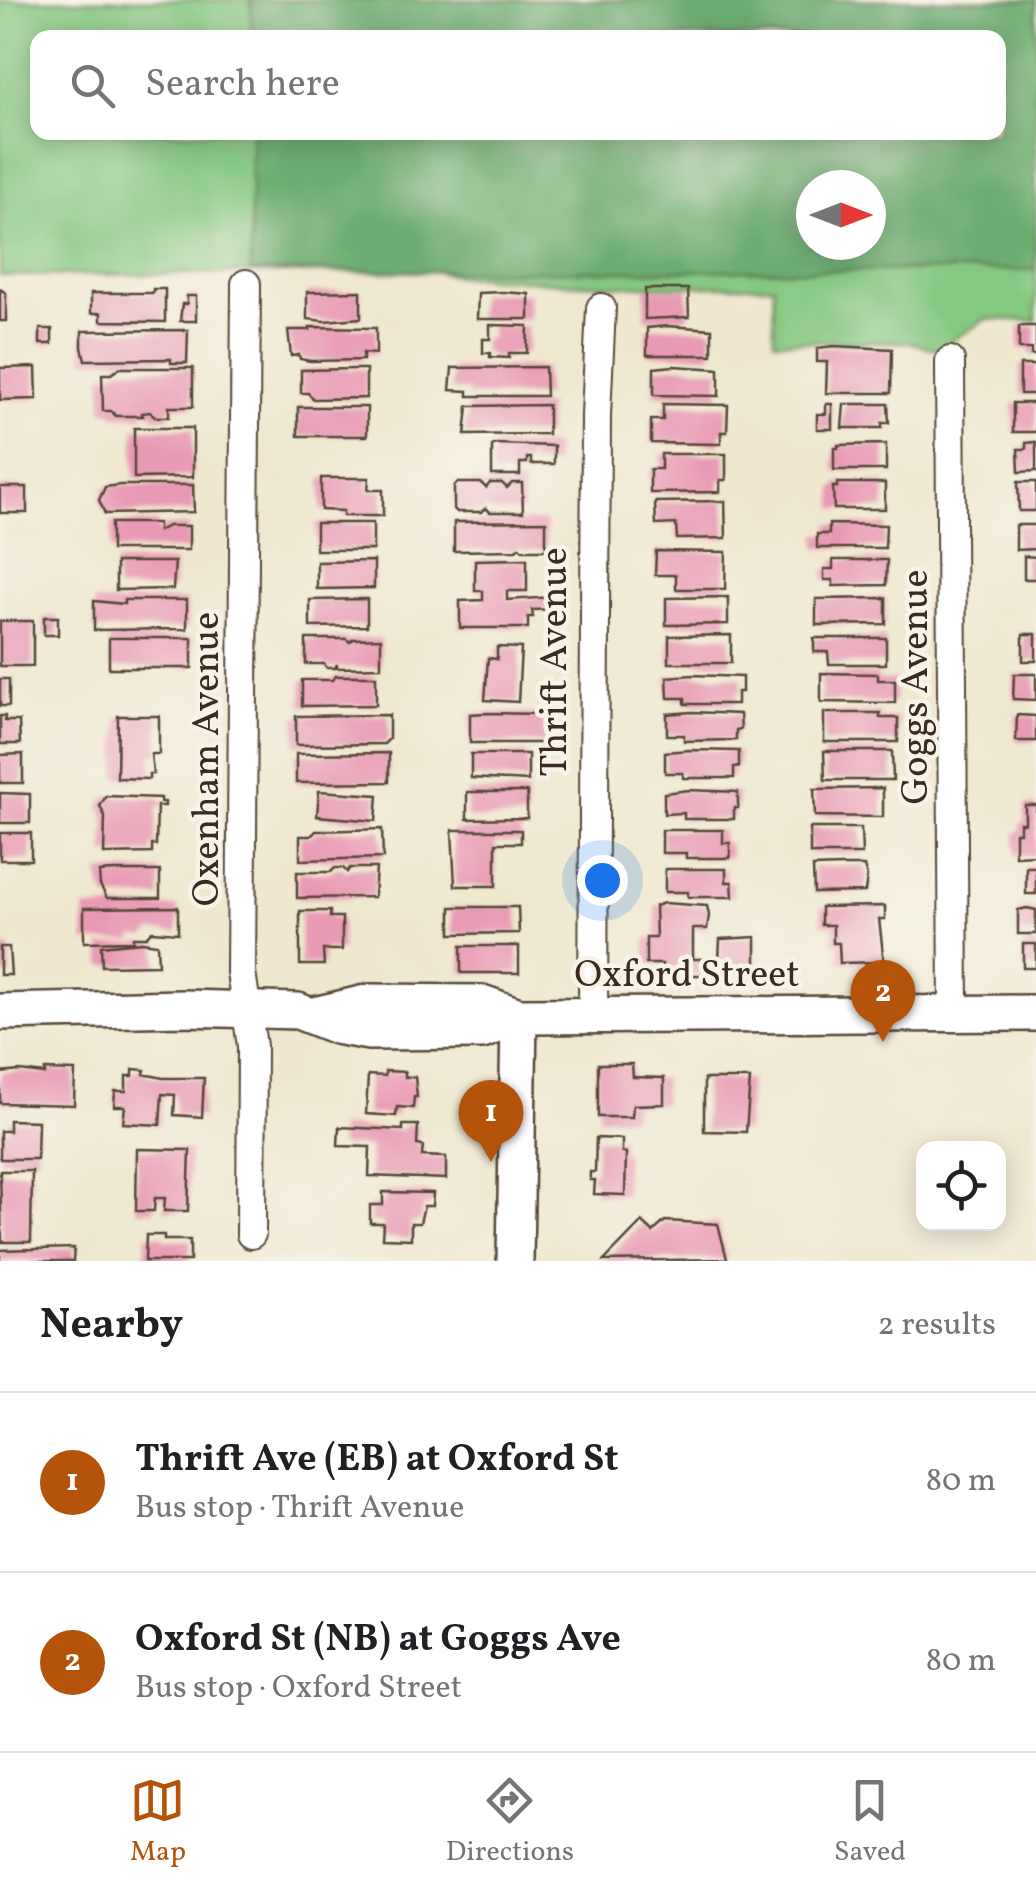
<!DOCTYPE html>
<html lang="en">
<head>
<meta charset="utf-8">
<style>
	body { margin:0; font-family:Vollkorn,serif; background:#f6f6f6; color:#202124 }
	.controls { position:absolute; right:30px; bottom:30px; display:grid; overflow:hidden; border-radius:20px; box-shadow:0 5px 25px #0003 }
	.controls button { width:90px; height:90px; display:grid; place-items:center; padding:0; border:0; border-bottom:2px solid #e0e0e0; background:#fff; color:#202124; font:50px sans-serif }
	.compass { position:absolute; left:796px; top:170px; width:90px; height:90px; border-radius:50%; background:#fff; box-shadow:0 5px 25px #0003; rotate:90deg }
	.you { position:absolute; left:602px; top:880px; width:35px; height:35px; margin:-25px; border:8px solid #fff; border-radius:50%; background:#1a73e8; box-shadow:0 0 0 15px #1a73e833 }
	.badge { display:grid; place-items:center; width:65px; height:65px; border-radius:50%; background:#b45309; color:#fff; font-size:32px; font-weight:700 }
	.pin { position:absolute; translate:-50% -82px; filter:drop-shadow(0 2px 5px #0008) }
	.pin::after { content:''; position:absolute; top:52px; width:35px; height:30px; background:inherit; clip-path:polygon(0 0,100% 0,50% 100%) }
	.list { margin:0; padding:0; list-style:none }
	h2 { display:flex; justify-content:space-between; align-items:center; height:130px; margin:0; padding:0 40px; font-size:42px }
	h2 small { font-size:32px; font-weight:400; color:#757577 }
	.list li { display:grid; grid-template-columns:65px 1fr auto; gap:30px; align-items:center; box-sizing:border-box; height:180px; padding:0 40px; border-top:2px solid #e0e0e0 }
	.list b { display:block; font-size:38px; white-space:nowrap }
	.list p { margin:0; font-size:32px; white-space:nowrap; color:#757577 }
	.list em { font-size:32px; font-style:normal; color:#757577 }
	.icon { flex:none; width:55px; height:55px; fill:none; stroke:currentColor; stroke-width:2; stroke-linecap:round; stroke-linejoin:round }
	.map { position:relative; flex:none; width:1036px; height:1261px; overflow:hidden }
	.search { position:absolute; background:#fff; box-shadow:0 5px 25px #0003; left:30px; right:30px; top:30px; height:110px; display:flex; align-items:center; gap:25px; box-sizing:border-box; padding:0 35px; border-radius:20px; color:#757577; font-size:38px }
	.sheet { height:490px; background:#fff }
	nav { display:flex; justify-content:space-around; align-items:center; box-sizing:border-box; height:140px; border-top:2px solid #e0e0e0; background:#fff; font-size:28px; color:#757577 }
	nav a { display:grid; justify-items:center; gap:5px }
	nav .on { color:#b45309 }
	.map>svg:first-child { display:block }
	.green { fill:#85c881; stroke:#607950; stroke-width:2.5; fill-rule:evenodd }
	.forest { fill:#6cac6f; stroke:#546b46; stroke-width:2.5; fill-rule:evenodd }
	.building { fill:#e89ab4 }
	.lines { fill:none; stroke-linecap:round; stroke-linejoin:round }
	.minor-casing { stroke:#564639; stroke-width:32 }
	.tertiary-casing { stroke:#564639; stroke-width:40 }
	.minor { stroke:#fff; stroke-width:28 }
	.tertiary { stroke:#fff; stroke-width:35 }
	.labels { text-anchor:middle; stroke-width:9; stroke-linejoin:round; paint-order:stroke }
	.street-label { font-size:38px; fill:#3b2a1e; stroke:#f7f3e8 }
</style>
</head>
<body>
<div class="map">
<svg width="1036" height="1261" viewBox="0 0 1036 1261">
	<rect width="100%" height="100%" fill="#f7f3e8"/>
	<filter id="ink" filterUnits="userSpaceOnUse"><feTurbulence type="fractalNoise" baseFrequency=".01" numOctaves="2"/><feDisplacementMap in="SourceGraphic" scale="20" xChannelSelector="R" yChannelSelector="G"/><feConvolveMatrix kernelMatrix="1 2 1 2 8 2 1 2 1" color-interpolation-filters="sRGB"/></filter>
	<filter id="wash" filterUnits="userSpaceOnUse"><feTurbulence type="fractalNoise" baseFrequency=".0048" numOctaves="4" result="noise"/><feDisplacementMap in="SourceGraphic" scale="40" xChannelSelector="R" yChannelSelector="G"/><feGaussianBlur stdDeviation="2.25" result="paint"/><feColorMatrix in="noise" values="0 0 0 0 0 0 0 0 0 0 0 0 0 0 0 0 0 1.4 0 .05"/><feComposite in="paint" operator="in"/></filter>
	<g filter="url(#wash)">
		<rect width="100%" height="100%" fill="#efe8cf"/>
		<path class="green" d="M0 0H1036V321L986 319 938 350 908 342 774 341 773 286C691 286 609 288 528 280 496 277 467 281 436 271L0 276ZM38 38H998V132H38ZM811 185H871V245H811Z"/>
		<path class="forest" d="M251 0H1036V270L251 272V133L998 132V38L251 37ZM811 185H871V245H811Z"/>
		<g id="blocks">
			<path class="building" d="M0 289 6 293V321H0Z
				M153 289H165V322L101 321V313H91V293H153Z
				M645 289H688L689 317 645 319Z
				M361 291V318L324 321 307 319V292Z
				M503 292 529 294V319H477L478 293Z
				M187 296H196V321H180L182 304H187Z
				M490 325 528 326 527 353H509V358L490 357V353H483V339H490Z
				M667 326 712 329V355H647V328Z
				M1019 326H1036V355H1031V349H1019Z
				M310 327 376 328V354L363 353V360L310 361 300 359 299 355 291 356 288 330H310Z
				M40 329H52V344H40Z
				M188 330 187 363H171V359L85 360 82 347V331Z
				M834 346 892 349 891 393H826L827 362H817V348Z
				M1020 365H1036V394H1020Z
				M674 366 719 369V396L654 395V368Z
				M36 367 37 399 0 400V368Z
				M545 367 546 396H468V391L450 390 452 368Z
				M120 368H193V407H169V417H156L150 412 142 413 143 416H116L111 411H103L102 374H111Z
				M356 369H366V398L313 399 308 393H301V370Z
				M1013 403H1036V432H1013Z
				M663 404 728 405 727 432H721V444L651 443V420H663Z
				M826 404H832V429H817V414H826Z
				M844 404H888L889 423H882V428H842Z
				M548 405V434L465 435 468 406Z
				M298 407H367V436H298Z
				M134 428H193V477L134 478Z
				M1036 442V471L1019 472 1018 449H1026V443Z
				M496 444 554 446V464H531V458H527V463H520V475H492V446Z
				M886 444V470H834V448H838V445Z
				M661 454H726V480H720V492L650 493V469H661Z
				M321 478H369L368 490H383V516H343V511L321 510Z
				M1018 482H1036V511H1019Z
				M457 483H481L486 488 490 483H502L507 488 512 483H522L523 512H490L486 508 481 512H457L454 509V487Z
				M837 483H885V509H834L833 487H837Z
				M120 485H193L194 512 105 514 99 500 105 487Z
				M0 487H27V513H0Z
				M725 501 726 538 677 539 676 524 656 525 655 502Z
				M546 521V550H523L519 547 516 550 454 551V522Z
				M111 523H158V531L168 526H189V550H111Z
				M316 523H373V550H316Z
				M829 524 886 525 885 548H817V534H829Z
				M1016 525H1036V549L1016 550Z
				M656 551 726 552 725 589H676V575H655Z
				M1024 556 1036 557V579H1024Z
				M527 559V591H507V600L554 597V609L532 610 533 617H528V628H460V601L483 600V591H475V560Z
				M833 560H887L886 585 833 586V580H824V569H833Z
				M374 561V588L317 589V562Z
				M116 562H175L173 589 116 590Z
				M728 597V624L666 625V598Z
				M886 598V624L816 625V599Z
				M367 599V626L310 627V600Z
				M124 600H187V629L94 630V601L124 604Z
				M44 617H58V635H44Z
				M0 621H33V666H0Z
				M1023 634H1036V661H1023Z
				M731 635V663H669V636Z
				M109 638H192V668H109Z
				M381 638V667L337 668V664L335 668H327L324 664H306V639H346L350 642 353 639Z
				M814 638H886V664H829L828 652H814Z
				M497 647 521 648 518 702 485 700 488 658 497 659Z
				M821 673 878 674V680H895V703L821 702Z
				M1014 674H1036V700L1013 699Z
				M693 675 742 677V692H737V704H685V698H668L667 677Z
				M336 676H376V705L302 706V680H332Z
				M0 679H9V706H0Z
				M692 712 740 714 741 729 736 730V740L684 741V735H667V714Z
				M487 713 543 714 546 743H470V714Z
				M824 713H880V718H898V742H824Z
				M389 715V739L384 744 296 745V716Z
				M1017 715 1036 716V741H1016Z
				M0 716H5V721H19L20 744H0Z
				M118 716H159V754H151L153 774H149V779L117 778Z
				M690 750 739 751V767H734V778H683V773H665V752Z
				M824 751H892L893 780H825Z
				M389 753V782L296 783V754Z
				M23 754V783H0V755Z
				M471 754H528V781L471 778Z
				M883 788V817L815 816 814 789Z
				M689 790 738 792V808H734V819H684V813L664 814V793Z
				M319 791 378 795 376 821 317 816Z
				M467 792H527V818L467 819Z
				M0 793 30 794V823H0Z
				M106 796 161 798V802H165V806H157L156 845H152V853L104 854 105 817 100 806Z
				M1025 805H1036V855L1015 856V832H1020V823H1025Z
				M810 828H861L862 854H810Z
				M382 829 383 858 300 860V836H311L316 831Z
				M452 830H521V843H496V886H455Z
				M662 830H723V843H730V858H686V853H662Z
				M0 833H31V860H0Z
				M841 866H864L867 877 865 892 814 893 813 867Z
				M1026 867H1036V894H1026Z
				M335 868H343L347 872 350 868H376L374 897 297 898V872H331Z
				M665 869H726V882H732L733 897H688V892H665Z
				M114 871H160V898H107L100 885 99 872Z
				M664 903 707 906 709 915 707 929H693V959H719L720 939 756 937V969L731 970V975H662V964H646V938H656L655 906Z
				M885 906V919H879L884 962 840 963 839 943H833V925H821V907Z
				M178 907V933L152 931 146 937H133V941L84 942V908Z
				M451 907H518L519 933 451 934Z
				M1027 908 1036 910V934H1018V910Z
				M300 911H330V917H342V950H323L324 965H300Z
				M142 942 157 944 158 965 102 966 101 946Z
				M1023 944H1036V968H1023Z
				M461 946H519V973H461Z
				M0 947H9L11 975H0Z
				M598 1064H632L633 1077 664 1078V1104L633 1105 632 1117H598Z
				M133 1069 145 1070 144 1074 163 1078H204L202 1117 174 1115 175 1095 162 1094 160 1125 123 1123 125 1106H114L115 1091H126V1076H133Z
				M45 1070 75 1071 74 1105 0 1103V1073L20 1071 45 1074Z
				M385 1071 405 1072V1077H415L417 1097H414L413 1108 397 1107 396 1116 366 1114 368 1075 385 1076Z
				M704 1079H750L746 1132 704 1131Z
				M9 1120 38 1121 37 1159H0V1131H9Z
				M403 1125H418L417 1145 423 1146 422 1156 446 1157V1179L369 1176 370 1147 338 1146 339 1127 403 1130Z
				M596 1138 622 1139V1152L626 1153 625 1195 594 1194 595 1180H590V1172H595Z
				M137 1149 190 1150 188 1211H164L165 1198H155L154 1211H136Z
				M0 1171H32L31 1242H2Z
				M383 1192 433 1193 432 1206H424L420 1223H411V1239L382 1238 383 1223H370V1205H383Z
				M665 1221 718 1224 727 1259 604 1261 642 1222 653 1232Z
				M146 1235H164V1240H190V1261H145Z
				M74 1248 73 1261H0V1250Z"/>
		</g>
	</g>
	<g filter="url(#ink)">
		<use href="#blocks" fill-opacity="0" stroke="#564639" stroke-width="2.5"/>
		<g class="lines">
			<defs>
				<path id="minor" d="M246 284 241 972 252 1046 251 1234
					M950 361 954 1014
					M593 1017 596 415 601 308"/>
				<path id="tertiary" d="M0 1012 184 1008 298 1011 336 1026 369 1032 482 1031 519 1016
					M314 1015 370 1002 482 1003 519 1016 1036 1013
					M515 1261 519 1016"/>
			</defs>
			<use href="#minor" class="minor-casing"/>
			<use href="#tertiary" class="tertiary-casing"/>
			<use href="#minor" class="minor"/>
			<use href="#tertiary" class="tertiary"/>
		</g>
	</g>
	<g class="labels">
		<g class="street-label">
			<text transform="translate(553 662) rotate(-90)" y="13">Thrift Avenue</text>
			<text transform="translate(914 687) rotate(-90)" y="13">Goggs Avenue</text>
			<text transform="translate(205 759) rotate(-90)" y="13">Oxenham Avenue</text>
			<text x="687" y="986">Oxford Street</text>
		</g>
	</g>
</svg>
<div class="controls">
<button><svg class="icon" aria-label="locate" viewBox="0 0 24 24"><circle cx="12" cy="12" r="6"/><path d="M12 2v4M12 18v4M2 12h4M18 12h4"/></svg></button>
</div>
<svg class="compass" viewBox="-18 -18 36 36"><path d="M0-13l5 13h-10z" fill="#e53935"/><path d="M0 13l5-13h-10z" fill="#757577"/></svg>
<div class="you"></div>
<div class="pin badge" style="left:491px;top:1162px">1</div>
<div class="pin badge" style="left:883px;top:1042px">2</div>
<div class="search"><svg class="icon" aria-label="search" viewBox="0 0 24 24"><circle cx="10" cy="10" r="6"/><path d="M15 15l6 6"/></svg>Search here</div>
</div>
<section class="sheet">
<h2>Nearby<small>2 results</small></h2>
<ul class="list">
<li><span class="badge">1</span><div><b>Thrift Ave (EB) at Oxford St</b><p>Bus stop · Thrift Avenue</p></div><em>80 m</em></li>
<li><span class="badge">2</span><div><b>Oxford St (NB) at Goggs Ave</b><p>Bus stop · Oxford Street</p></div><em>80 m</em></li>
</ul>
</section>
<nav>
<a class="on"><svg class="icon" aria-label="map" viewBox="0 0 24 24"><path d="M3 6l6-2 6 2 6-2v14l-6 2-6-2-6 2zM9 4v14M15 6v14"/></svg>Map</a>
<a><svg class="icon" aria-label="directions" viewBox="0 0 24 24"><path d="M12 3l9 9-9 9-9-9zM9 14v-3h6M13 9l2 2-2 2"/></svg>Directions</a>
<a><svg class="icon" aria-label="saved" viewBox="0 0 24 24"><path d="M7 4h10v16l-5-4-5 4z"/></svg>Saved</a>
</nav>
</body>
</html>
